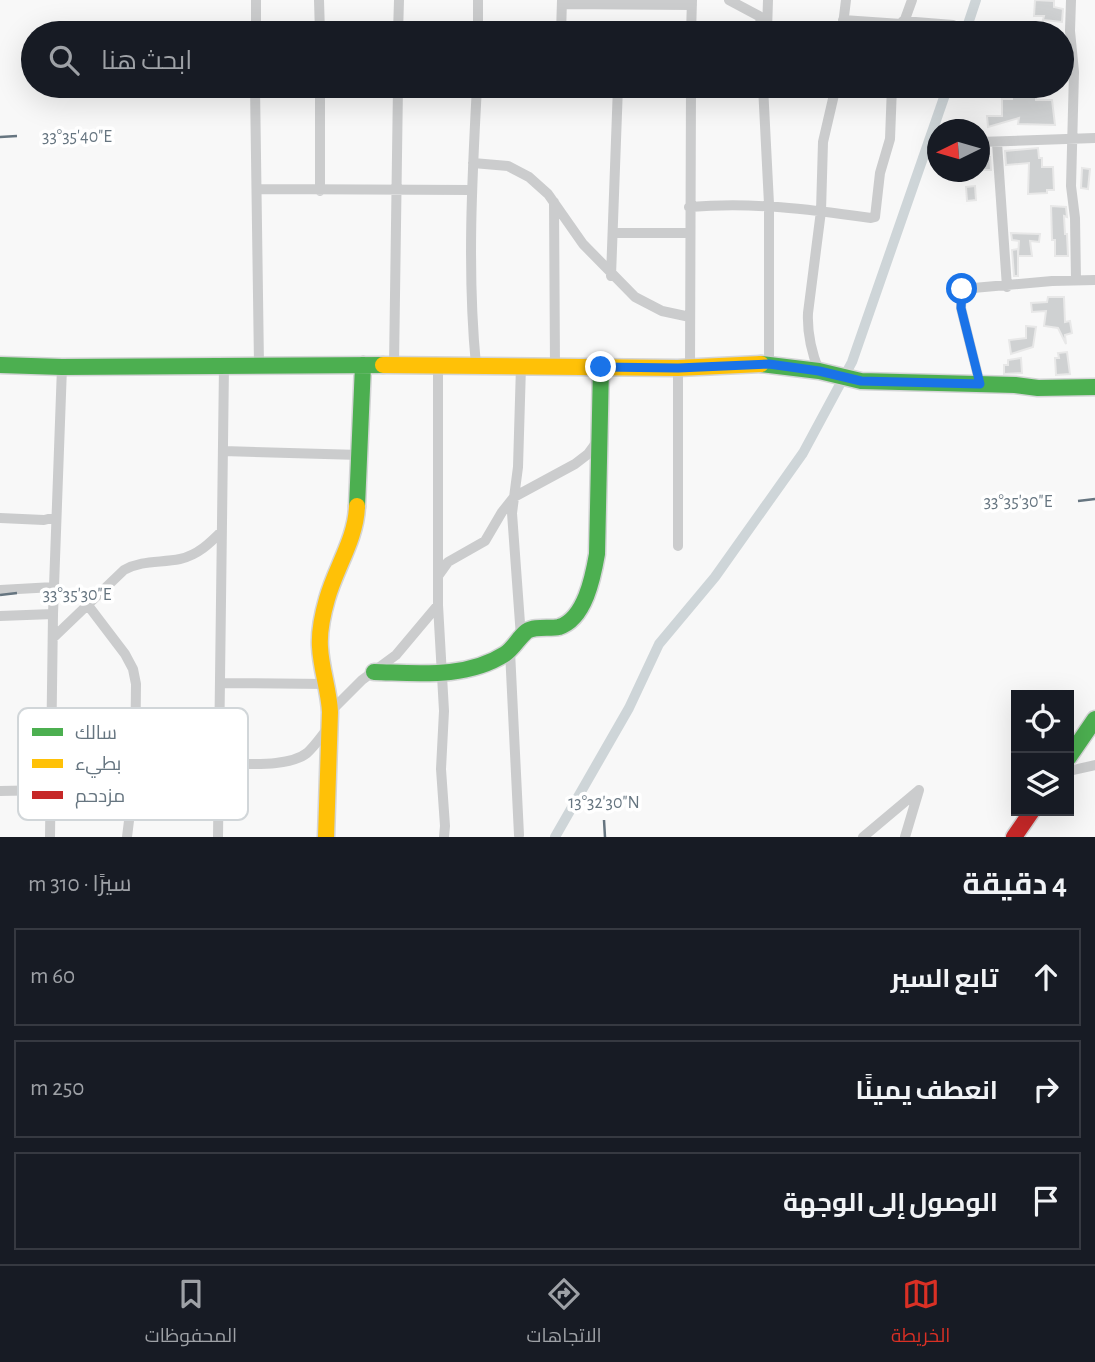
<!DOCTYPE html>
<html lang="ar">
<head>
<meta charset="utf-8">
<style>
	body { margin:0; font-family:"Alegreya Sans",Cairo,sans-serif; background:#20242c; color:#f1f3f6; direction:rtl }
	.controls { position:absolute; right:21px; bottom:21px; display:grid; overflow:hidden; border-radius:0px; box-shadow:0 7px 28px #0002 }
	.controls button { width:63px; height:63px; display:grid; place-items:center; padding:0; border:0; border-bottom:2px solid #363941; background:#171b24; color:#f1f3f6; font:35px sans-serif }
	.compass { position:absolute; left:927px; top:119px; width:63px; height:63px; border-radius:50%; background:#171b24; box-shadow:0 7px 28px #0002; rotate:265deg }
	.stop { position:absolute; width:21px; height:21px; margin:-16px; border:5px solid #1a73e8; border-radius:50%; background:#fff }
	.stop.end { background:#1a73e8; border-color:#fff; box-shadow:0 2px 7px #0008 }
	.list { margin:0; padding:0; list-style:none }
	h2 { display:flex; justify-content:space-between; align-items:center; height:91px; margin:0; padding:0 28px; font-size:30px }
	h2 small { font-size:23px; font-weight:400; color:#9ea1a6 }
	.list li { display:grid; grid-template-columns:46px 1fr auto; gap:21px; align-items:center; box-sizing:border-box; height:98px; margin:0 14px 14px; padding:0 14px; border:2px solid #363941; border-radius:0px }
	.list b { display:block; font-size:26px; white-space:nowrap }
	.list em { font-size:23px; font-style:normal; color:#9ea1a6 }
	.icon { flex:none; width:38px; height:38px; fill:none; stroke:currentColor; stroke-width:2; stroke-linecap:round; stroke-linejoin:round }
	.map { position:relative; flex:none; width:1095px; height:837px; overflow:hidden; direction:ltr }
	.search { position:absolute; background:#171b24; box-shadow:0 7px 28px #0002; left:21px; right:21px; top:21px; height:77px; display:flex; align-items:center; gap:18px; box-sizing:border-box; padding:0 24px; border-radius:38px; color:#9ea1a6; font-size:26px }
	.sheet { height:427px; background:#171b24 }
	nav { display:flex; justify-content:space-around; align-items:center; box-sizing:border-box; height:98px; border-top:2px solid #363941; background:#171b24; font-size:19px; color:#9ea1a6 }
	nav a { display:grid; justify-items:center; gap:4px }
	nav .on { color:#d93025 }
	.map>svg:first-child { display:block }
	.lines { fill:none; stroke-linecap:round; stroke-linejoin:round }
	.canal { stroke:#ced5d8; stroke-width:10 }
	.building { fill:#cfd1d2; stroke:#e8e8e8; stroke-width:2 }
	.fast-casing { stroke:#d4d5d6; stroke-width:19 }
	.slow-casing { stroke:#d4d5d6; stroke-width:19 }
	.jam-casing { stroke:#d4d5d6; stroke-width:19 }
	.street { stroke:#cbcccd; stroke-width:10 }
	.fast { stroke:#4caf50; stroke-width:16 }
	.slow { stroke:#ffc107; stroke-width:16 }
	.jam { stroke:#c62828; stroke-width:16 }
	.route { stroke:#1a73e8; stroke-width:9 }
	.ticks { fill:none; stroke:#667580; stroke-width:2.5 }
	.key { fill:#fff; stroke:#d1d6d9; stroke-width:2 }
	.key-label { font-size:19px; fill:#667580 }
	.ticks-label { font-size:18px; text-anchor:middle; fill:#667580; stroke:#fff; stroke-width:7; stroke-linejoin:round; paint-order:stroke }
</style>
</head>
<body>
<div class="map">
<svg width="1095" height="837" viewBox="0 0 1095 837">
	<rect width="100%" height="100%" fill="#f8f8f8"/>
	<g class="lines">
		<path class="canal" d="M965 33 976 0
			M555 837 629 708 659 644 715 577 803 453 852 362 948 86"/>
	</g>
	<path class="building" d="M1035 0 1054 1V7L1063 9 1062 22 1043 20 1044 16H1034Z
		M1036 88V100H1052L1055 125 1018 124 1019 118 988 127 987 116H1002V99H1012L1011 90Z
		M1038 148 1039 158H1042V167H1053L1054 190H1047V193L1028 194 1029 163 1006 165 1005 151Z
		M979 157H990L991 170H979Z
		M1082 168 1090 169 1088 189 1081 188Z
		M975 186 976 200 967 201 966 187Z
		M1051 206 1066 207 1067 217 1064 216 1065 234H1067L1068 256H1055V240H1052Z
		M1011 233 1040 234 1039 242 1030 241 1032 256H1018L1019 241 1012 240Z
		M1018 249V276H1014L1012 250Z
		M1048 297H1064L1065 322 1070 321 1072 333 1065 335 1066 344 1058 328 1044 326 1046 311 1032 312 1031 303 1047 302Z
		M1026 326 1036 327 1033 347 1011 354 1009 340 1026 338Z
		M1067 352 1070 374 1056 375 1055 358H1059L1058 353Z
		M1021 358 1022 373 1004 374V365H1008V360Z"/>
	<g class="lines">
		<defs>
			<path id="fast" d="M761 364 819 371 861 381 1015 385 1038 388 1095 387
				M0 365 62 367 383 365
				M357 506 363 365
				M374 672C417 673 466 679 505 654 514 648 519 637 527 631 535 626 550 629 559 627 585 619 593 577 597 554L601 367
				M1069 757 1095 719"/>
			<path id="slow" d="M383 365 678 368 761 364
				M326 837 330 712C329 690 321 669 320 647 319 633 323 613 327 599 336 567 356 539 357 506"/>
			<path id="jam" d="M1014 837 1032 811"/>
		</defs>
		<use href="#fast" class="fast-casing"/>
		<use href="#slow" class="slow-casing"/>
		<use href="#jam" class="jam-casing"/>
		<path class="street" d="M256 0V33
			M319 0 320 33
			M729 0 759 16 766 33
			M1071 0 1070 31 1074 72 1071 186 1075 218 1076 280
			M562 4 692 5
			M843 20 901 24
			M903 21 953 25
			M767 30 768 0
			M398 33 399 0
			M478 33V0
			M561 33 562 0
			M691 33 692 0
			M842 33 846 0
			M900 33 912 0
			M255 86 259 365
			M763 86 769 204V364
			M911 86 929 89
			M979 142 1095 138
			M997 143 1007 287
			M473 163 508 166 529 177 548 194 583 244 635 297 662 311 690 317
			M257 189 472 190
			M320 191V86
			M554 202 555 366
			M689 207C755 202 807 209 871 218L875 217 880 173 890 139 892 86
			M613 233H690
			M611 276 618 86
			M394 365 398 86
			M438 365V605L444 711 441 769 445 826 444 837
			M476 365C467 272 472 179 477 86
			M690 368 691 86
			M819 371C811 351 807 334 808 313L821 211 823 142 836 86
			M980 384 961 308 962 289 1052 281 1095 280
			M223 451 360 455
			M0 518 44 520 56 517
			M678 546V368
			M438 576 448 562 485 541 502 512 514 497 575 464 588 454 599 439
			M0 590 54 587
			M87 604 125 654 133 669 136 684 135 772 127 837
			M0 616 53 614
			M521 637 512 513 518 467 521 366
			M53 638 124 570C142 560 160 563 180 559 198 555 210 543 222 531
			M510 651 519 835
			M220 683 328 684
			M330 712 362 680 396 655 438 605
			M219 764C243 763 288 768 307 753 315 746 322 735 329 727
			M50 770 219 773
			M1069 771 1095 765
			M0 791 50 790
			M50 837 53 614 62 367
			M218 837 224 365
			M863 837 919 790
			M905 837 919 790"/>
		<use href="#fast" class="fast"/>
		<use href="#slow" class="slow"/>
		<use href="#jam" class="jam"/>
	</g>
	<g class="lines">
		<path class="route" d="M601 367 678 368 769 364 819 371 861 381 980 384 961 308 962 289"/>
	</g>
	<path class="ticks" d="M0 137 17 136M1078 501 1095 499M0 595 17 593M604 820 605 837"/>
	<rect x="18" y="708" width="230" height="112" rx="10" class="key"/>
	<rect x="32" y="728" width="31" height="8" fill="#4caf50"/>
	<rect x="32" y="759" width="31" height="9" fill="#ffc107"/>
	<rect x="32" y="791" width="31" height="8" fill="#c62828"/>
	<g class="key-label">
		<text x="75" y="739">سالك</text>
		<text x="75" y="770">بطيء</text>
		<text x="75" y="802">مزدحم</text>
	</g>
	<g class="ticks-label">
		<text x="77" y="142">33°35'40"E</text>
		<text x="1018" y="507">33°35'30"E</text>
		<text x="77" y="600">33°35'30"E</text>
		<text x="604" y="808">13°32'30"N</text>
	</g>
</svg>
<div class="controls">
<button><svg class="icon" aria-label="locate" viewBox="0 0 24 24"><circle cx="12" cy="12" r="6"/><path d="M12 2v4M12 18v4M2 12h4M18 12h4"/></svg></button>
<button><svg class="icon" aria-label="layers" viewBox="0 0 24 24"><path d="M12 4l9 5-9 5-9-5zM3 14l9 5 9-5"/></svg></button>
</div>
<svg class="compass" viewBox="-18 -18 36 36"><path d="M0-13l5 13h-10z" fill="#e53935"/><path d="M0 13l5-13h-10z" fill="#9ea1a6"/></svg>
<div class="stop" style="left:962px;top:289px"></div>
<div class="stop end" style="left:601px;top:367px"></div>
<div class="search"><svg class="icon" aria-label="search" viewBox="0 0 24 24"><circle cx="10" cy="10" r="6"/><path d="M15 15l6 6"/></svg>ابحث هنا</div>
</div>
<section class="sheet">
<h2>4 دقيقة<small>سيرًا · 310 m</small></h2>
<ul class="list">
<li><svg class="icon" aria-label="ahead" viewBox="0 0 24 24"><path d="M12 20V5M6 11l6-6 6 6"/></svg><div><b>تابع السير</b></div><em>60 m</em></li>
<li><svg class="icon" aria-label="right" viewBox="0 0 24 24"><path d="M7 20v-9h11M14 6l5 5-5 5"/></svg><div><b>انعطف يمينًا</b></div><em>250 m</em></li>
<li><svg class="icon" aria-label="arrive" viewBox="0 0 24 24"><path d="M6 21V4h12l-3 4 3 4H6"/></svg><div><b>الوصول إلى الوجهة</b></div></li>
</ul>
</section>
<nav>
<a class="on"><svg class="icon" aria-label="map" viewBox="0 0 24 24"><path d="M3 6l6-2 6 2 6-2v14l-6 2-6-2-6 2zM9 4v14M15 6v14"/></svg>الخريطة</a>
<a><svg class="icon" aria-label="directions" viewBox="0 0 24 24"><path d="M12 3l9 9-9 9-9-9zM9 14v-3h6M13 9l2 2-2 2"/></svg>الاتجاهات</a>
<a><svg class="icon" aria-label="saved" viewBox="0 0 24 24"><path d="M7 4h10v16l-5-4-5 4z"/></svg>المحفوظات</a>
</nav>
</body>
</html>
